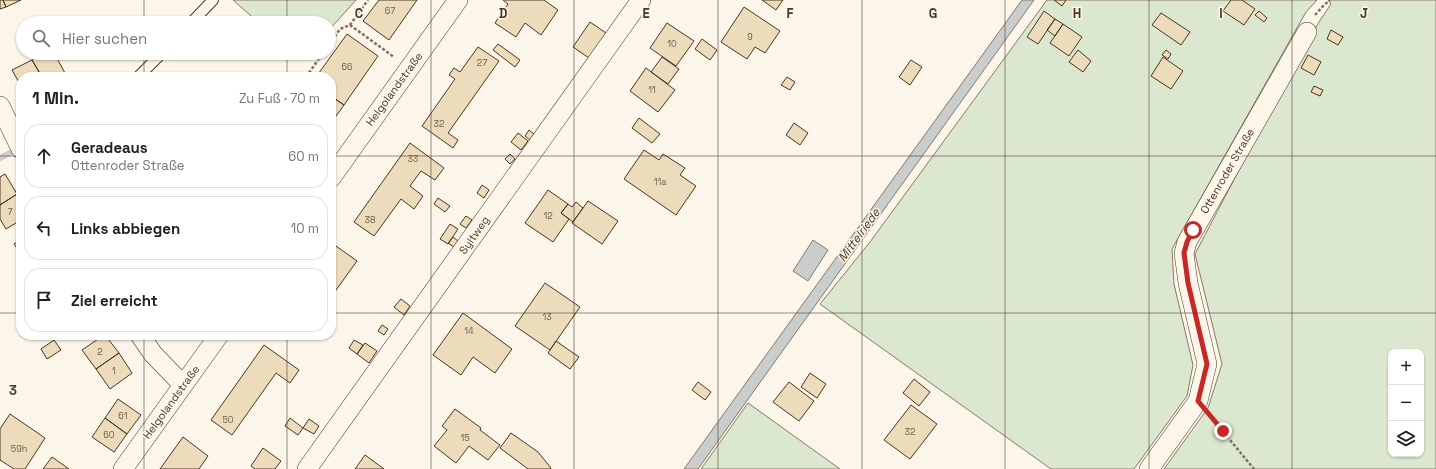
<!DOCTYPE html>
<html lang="de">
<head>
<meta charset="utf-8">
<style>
	body { margin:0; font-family:"Space Grotesk",sans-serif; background:#f2f2f2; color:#202124 }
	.controls { position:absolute; right:12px; bottom:12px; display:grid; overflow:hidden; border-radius:8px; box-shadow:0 1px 3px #0004 }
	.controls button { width:36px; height:36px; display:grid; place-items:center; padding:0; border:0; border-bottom:1px solid #e0e0e0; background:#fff; color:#202124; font:20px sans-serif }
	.stop { position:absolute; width:12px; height:12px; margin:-9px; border:3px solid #c62828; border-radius:50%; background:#fff }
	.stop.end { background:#c62828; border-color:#fff; box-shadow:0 1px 4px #0008 }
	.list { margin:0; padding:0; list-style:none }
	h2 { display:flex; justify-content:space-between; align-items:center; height:52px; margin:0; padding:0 16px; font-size:17px }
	h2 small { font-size:13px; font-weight:400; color:#757577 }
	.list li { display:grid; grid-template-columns:26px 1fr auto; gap:12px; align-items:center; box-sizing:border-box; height:64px; margin:0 8px 8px; padding:0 8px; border:1px solid #e0e0e0; border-radius:16px }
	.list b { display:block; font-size:15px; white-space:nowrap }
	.list p { margin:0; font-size:13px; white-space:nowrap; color:#757577 }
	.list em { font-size:13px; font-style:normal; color:#757577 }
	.icon { flex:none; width:22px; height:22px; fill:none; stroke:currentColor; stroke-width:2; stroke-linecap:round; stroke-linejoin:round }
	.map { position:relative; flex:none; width:1436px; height:469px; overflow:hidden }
	.search { position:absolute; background:#fff; box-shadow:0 1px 3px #0004; left:16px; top:16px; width:320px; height:44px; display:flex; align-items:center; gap:10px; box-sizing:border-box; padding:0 14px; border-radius:22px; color:#757577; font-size:15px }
	.panel { position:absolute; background:#fff; box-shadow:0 1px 3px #0004; left:16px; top:72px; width:320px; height:268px; border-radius:16px }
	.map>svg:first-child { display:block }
	.green { fill:#dce7d0; stroke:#887966; fill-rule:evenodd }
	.water { fill:#c9cecd; stroke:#887966 }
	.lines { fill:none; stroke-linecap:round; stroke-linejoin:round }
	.stream { stroke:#c9cecd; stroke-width:6 }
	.building { fill:#ecdcbc; stroke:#4a3520 }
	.service-casing { stroke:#4a3520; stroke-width:12 }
	.minor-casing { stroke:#4a3520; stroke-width:20 }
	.path { stroke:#7f6f5c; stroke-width:2.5; stroke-dasharray:3 2; stroke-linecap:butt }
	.service { stroke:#fbf6e9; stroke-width:10 }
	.minor { stroke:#fbf6e9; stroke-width:19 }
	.route { stroke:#c62828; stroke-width:5 }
	.grid { fill:none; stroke:#4a3520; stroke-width:1; stroke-opacity:0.55 }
	.labels { text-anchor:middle; stroke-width:3; stroke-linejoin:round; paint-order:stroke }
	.number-label { font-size:9px; fill:#725f47 }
	.street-label { font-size:11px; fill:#4a3520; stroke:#fbf6e9 }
	.water-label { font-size:12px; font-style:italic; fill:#4a3520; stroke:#fbf6e9 }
	.grid-label { font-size:13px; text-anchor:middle; font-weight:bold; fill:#4a3520; stroke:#fbf6e9; stroke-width:3; stroke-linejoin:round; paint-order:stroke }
</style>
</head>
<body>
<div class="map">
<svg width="1436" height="469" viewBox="0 0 1436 469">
	<rect width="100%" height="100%" fill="#fbf6e9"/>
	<path class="green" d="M233 0H356L329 30V23H259Z
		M1047 0H1317L1306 12 1172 249 1174 284 1193 365 1187 396 1134 469H1051L820 304 870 242Z
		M1328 0H1436V469H1164L1208 408 1222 364 1195 254 1238 172 1319 22 1331 4ZM1391 352H1421V454H1391Z
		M748 403 840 469H701Z"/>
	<path class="water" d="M1022 0H1034L698 469H684Z
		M813 240 828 250 808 281 793 271Z"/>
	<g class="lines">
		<path class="stream" d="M0 158 18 149"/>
	</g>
	<path class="building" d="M0 0H3L6 7 0 9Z
		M3 0H21L6 7Z
		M379 0H417L389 40 363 21Z
		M503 0H544L558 10 541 35 525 23 516 37 495 23 508 4Z
		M762 0H783L776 10Z
		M1054 0H1066L1062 6Z
		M1231 0H1242L1255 9 1244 25 1223 11Z
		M744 7 780 31 765 53 755 47 747 59 721 42Z
		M1044 11 1055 19 1038 44 1027 37Z
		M1259 11 1267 18 1264 22 1255 15Z
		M1161 13 1190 32 1181 45 1152 25Z
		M1055 19 1063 24 1055 36 1047 30Z
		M590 22 606 33 589 58 573 47Z
		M667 23 694 41 676 66 650 48Z
		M1063 24 1082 37 1069 56 1050 43Z
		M1331 30 1343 37 1338 45 1327 39Z
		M347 34 378 56 344 105 331 96V77H316Z
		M702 39 717 50 710 60 695 49Z
		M498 44 520 60 515 67 493 50Z
		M478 47 499 61 448 133 458 140 453 148 422 126 455 79 449 75 454 68 460 72Z
		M1078 50 1091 61 1083 72 1069 62Z
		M1166 50 1171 54 1168 59 1162 55Z
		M45 53H54L65 73 58 77H42L32 60Z
		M1308 55 1321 62 1314 75 1301 68Z
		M662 57 679 69 668 84 651 72Z
		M1163 57 1183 71 1171 89 1151 76Z
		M32 60 42 77H21V86L12 70Z
		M911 60 922 67 910 85 899 77Z
		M646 68 675 90 658 112 630 91Z
		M787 77 795 82 790 90 781 85Z
		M1314 86 1323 90 1320 96 1311 92Z
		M331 96 344 105 331 123Z
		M639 118 660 134 652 143 632 128Z
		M794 123 808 133 800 145 786 135Z
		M529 130 534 134 530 140 525 136Z
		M518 133 528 141 521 150 511 142Z
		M410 143 444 168 435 180 421 171 410 186 423 196 414 209 401 199 374 236 354 222Z
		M644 150 659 160 663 154 685 168 680 175 696 186 676 215 624 179Z
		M510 154 515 159 510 164 505 159Z
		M5 174 17 194 0 205V177Z
		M482 185 489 190 484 198 477 193Z
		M548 190 568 204 561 213 569 219 553 242 525 223Z
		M17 194 21 201V220L6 229 0 219V205Z
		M438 198 450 206 445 212 434 204Z
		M588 201 618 221 602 244 572 223Z
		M576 202 583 208 573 222 561 213 568 204 572 207Z
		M466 216 472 220 466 228 460 224Z
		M450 224 458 229 448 244 440 239Z
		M453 237 458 241 454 247 448 243Z
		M21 240V254L14 244Z
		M336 246 357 261 331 297V253Z
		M545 283 580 307 550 350 515 326Z
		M401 299 410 306 404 315 394 307Z
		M463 313 512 349 495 373 473 357 461 375 433 355Z
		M382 325 388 329 384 335 378 331Z
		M104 335H105L119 353 96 369 82 350Z
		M54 340 61 350 47 359 41 349Z
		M354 340 363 345 357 354 349 348Z
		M556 341 579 357 570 369 548 353Z
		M365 343 377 351 369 363 357 354Z
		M264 345 299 370 290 383 276 373 232 435 211 420Z
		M119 353 132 373 110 389 96 369Z
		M810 373 826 384 817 398 801 387Z
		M914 379 930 392 919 406 903 393Z
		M698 382 711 392 705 400 692 390Z
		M789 382 814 401 799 421 773 402Z
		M118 399 141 415 127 434 105 418Z
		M911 405 937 424 910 459 884 440Z
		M455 409 481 428 480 430 500 445 488 460 469 446 456 463 434 446 447 430 442 426Z
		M10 414 45 438 25 469H14L0 460V429Z
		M105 418 127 434 114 452 92 437Z
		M290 418 303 428 298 435 285 426Z
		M309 419 319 426 314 434 303 428Z
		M511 433 538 452 551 468 550 469H528L500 448Z
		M183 437 208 456 199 469H160Z
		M263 448 281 461 275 469H255L251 466Z
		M365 455 384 469H355Z
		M52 457 69 469H43Z"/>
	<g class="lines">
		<defs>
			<path id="service" d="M191 23 213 0
				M138 77 162 53"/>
			<path id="minor" d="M0 106 21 149
				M331 178 458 0
				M140 335 153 354 183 385
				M123 469 219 335
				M307 469 641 0
				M1149 469 1198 401 1207 364 1188 283 1184 253 1187 242 1307 32"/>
		</defs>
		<use href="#service" class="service-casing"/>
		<use href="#minor" class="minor-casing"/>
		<path class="path" d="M1315 15 1324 5 1330 0
			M350 25 394 57
			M329 45 340 29 350 25 368 0
			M306 77 323 53
			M1211 417 1254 469"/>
		<use href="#service" class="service"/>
		<use href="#minor" class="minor"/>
	</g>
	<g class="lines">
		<path class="route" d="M1193 230 1187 242 1184 253 1188 283 1207 364 1198 401 1223 431"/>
	</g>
	<path class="grid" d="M144 0V23M287 0V23M431 0V469M574 0V469M718 0V469M862 0V469M1005 0V469M1149 0V469M1292 0V469M144 53V77M287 53V77M0 156H21M331 156H1436M0 313H21M331 313H1436M144 335V469M287 335V469"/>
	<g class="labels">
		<g class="number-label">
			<text x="390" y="14">67</text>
			<text x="750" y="40">9</text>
			<text x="672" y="47">10</text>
			<text x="482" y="66">27</text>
			<text x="347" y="70">66</text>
			<text x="652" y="93">11</text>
			<text x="439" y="127">32</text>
			<text x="413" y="162">33</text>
			<text x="660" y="185">11a</text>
			<text x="10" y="215">7</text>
			<text x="548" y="219">12</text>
			<text x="370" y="223">38</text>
			<text x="547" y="320">13</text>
			<text x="469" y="334">14</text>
			<text x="100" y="355">2</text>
			<text x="114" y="374">1</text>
			<text x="123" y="419">61</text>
			<text x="228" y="423">50</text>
			<text x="910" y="435">32</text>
			<text x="109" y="438">60</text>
			<text x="465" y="441">15</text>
			<text x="19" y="452">59h</text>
		</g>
		<g class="street-label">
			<text transform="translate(394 89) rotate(-54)" y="4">Helgolandstraße</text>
			<text transform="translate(1227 171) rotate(-60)" y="4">Ottenroder Straße</text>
			<text transform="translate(474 235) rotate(-55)" y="4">Syltweg</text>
			<text transform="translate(171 402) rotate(-54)" y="4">Helgolandstraße</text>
		</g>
		<g class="water-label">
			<text transform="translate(859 235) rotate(-54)" y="4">Mittelriede</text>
		</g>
	</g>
	<g class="grid-label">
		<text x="359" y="18">C</text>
		<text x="503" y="18">D</text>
		<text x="646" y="18">E</text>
		<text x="790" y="18">F</text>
		<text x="933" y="18">G</text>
		<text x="1077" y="18">H</text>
		<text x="1221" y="18">I</text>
		<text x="1364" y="18">J</text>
		<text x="13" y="395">3</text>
	</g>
</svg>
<div class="controls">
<button>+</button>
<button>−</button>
<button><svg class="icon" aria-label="layers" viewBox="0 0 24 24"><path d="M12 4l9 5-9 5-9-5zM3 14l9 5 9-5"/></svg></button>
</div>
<div class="stop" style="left:1193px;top:230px"></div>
<div class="stop end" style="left:1223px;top:431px"></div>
<div class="search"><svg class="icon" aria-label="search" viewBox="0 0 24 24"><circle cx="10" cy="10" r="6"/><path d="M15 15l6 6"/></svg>Hier suchen</div>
<section class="panel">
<h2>1 Min.<small>Zu Fuß · 70 m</small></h2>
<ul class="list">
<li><svg class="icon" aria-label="ahead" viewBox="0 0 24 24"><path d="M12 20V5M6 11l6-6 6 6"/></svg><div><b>Geradeaus</b><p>Ottenroder Straße</p></div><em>60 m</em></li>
<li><svg class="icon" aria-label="left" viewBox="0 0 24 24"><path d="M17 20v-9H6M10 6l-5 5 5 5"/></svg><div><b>Links abbiegen</b></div><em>10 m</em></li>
<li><svg class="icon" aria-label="arrive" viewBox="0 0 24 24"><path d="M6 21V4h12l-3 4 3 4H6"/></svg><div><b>Ziel erreicht</b></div></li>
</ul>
</section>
</div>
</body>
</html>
